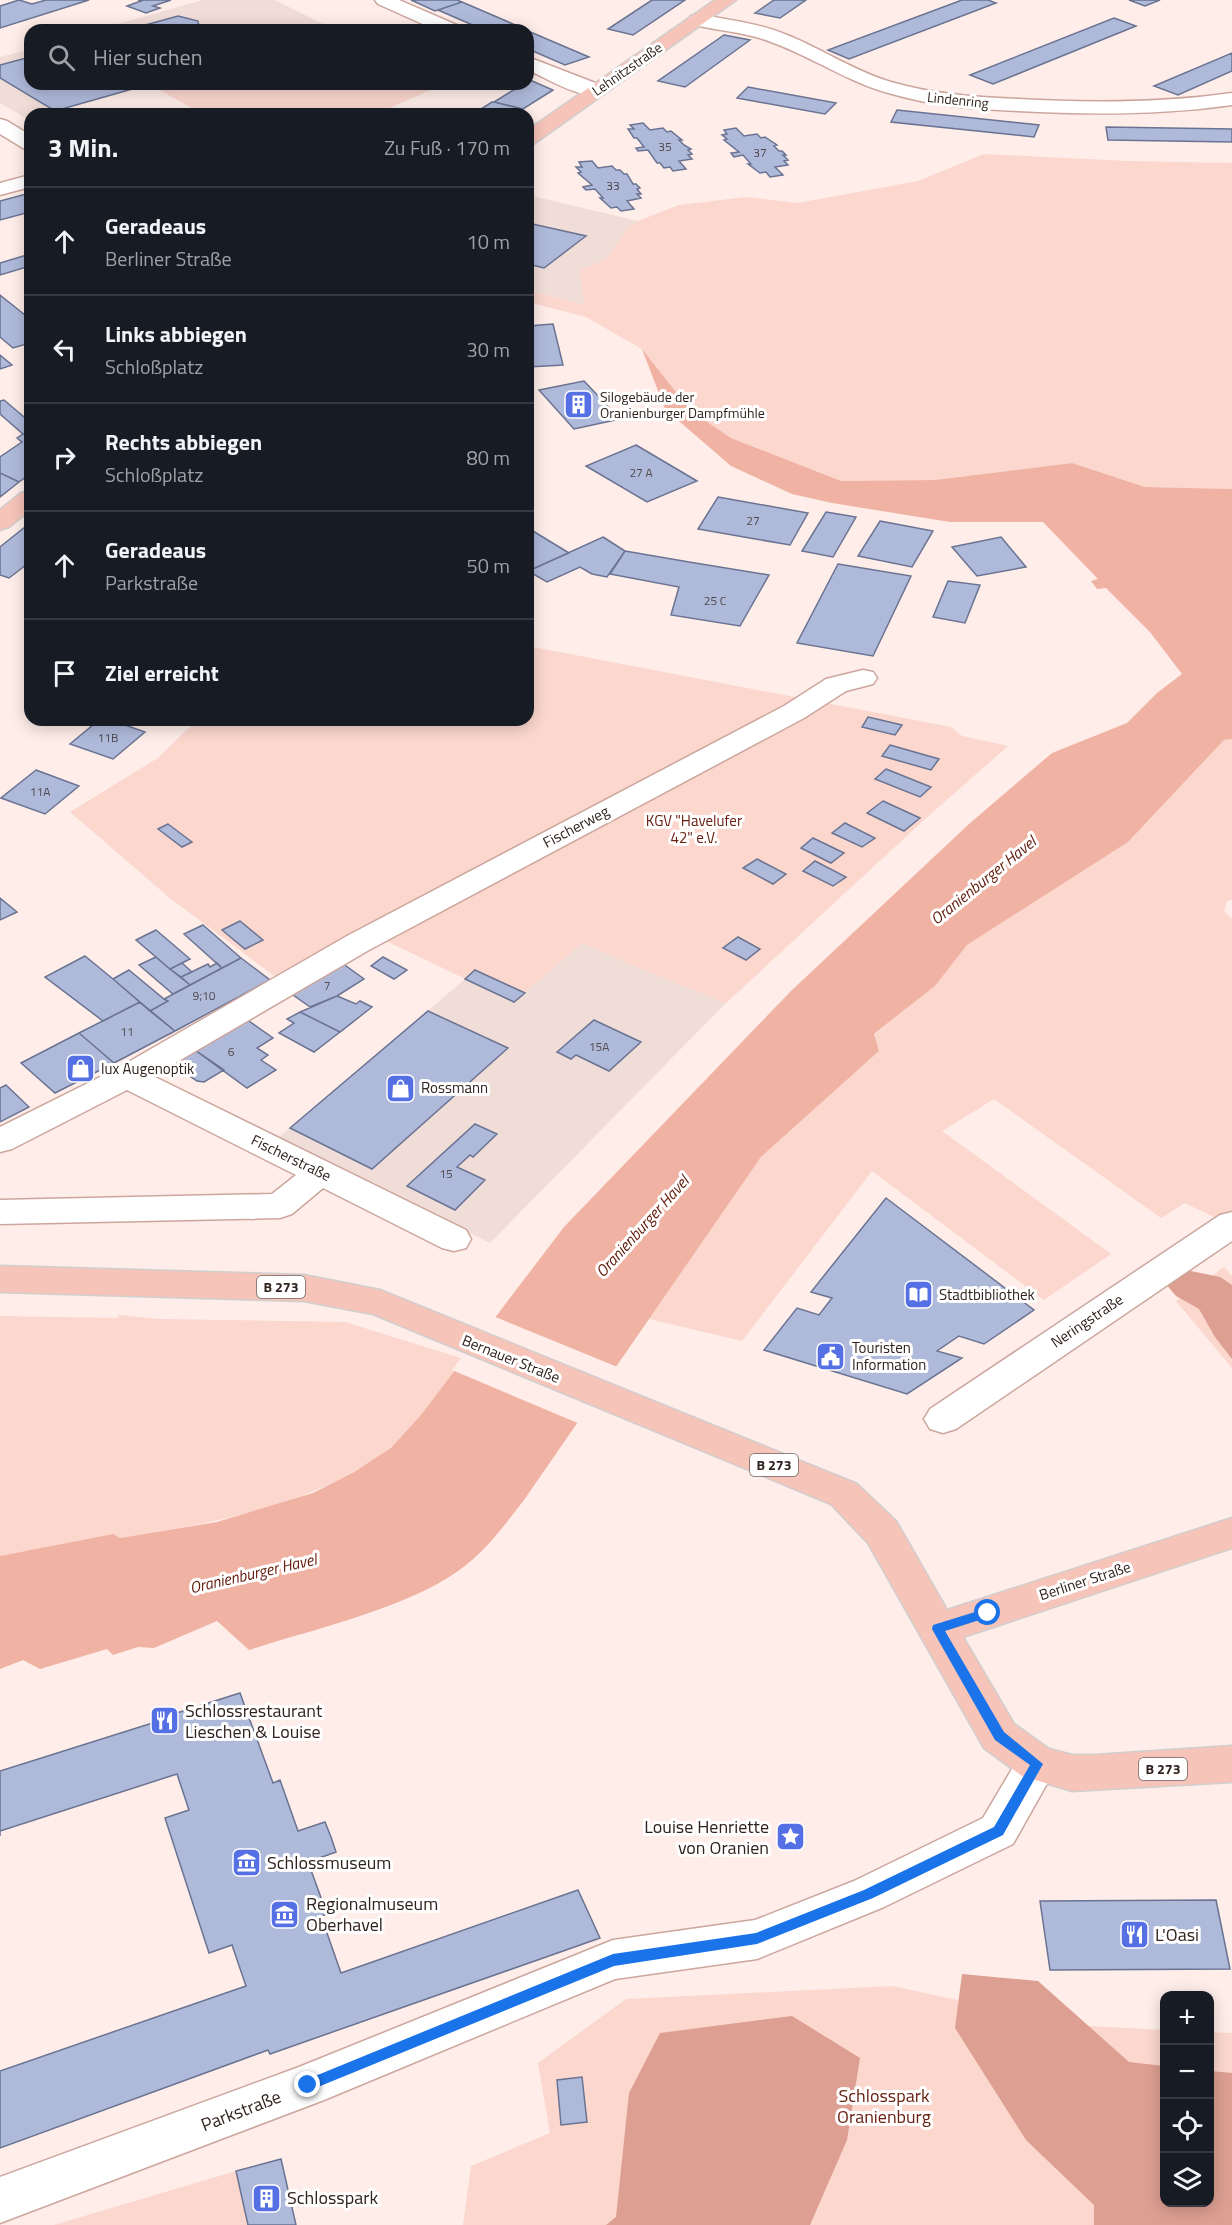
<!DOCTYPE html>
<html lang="de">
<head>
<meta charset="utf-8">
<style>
	body { margin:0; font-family:"Titillium Web",sans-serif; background:#20242c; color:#f1f3f6 }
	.controls { position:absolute; right:18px; bottom:18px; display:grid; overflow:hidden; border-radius:12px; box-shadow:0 3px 15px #0003 }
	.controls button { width:54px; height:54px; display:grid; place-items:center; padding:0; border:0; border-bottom:2px solid #363941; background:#171b24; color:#f1f3f6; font:30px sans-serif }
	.stop { position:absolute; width:18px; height:18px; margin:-14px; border:4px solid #1a73e8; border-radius:50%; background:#fff }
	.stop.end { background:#1a73e8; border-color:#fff; box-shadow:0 2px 6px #0008 }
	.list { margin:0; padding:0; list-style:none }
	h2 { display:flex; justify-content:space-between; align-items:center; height:78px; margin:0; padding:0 24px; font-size:26px }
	h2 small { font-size:20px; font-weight:400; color:#9ea1a6 }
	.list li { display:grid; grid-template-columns:39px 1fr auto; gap:18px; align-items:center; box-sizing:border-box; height:108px; padding:0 24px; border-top:2px solid #363941 }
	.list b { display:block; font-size:22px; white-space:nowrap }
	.list p { margin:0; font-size:20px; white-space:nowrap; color:#9ea1a6 }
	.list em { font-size:20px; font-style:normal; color:#9ea1a6 }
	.icon { flex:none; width:33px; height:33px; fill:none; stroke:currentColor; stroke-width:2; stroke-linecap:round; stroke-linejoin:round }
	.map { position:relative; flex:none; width:1232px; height:2225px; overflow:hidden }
	.search { position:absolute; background:#171b24; box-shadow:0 3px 15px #0003; left:24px; top:24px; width:510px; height:66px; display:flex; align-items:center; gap:15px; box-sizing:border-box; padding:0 21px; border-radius:18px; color:#9ea1a6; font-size:22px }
	.panel { position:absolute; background:#171b24; box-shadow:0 3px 15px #0003; left:24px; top:108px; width:510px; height:618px; border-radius:18px }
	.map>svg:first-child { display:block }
	.built { fill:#f1ddd8 }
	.green { fill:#fbd7ce }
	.forest { fill:#dc9f91 }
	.water { fill:#f0b2a3 }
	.pier { fill:#feede9 }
	.building { fill:#afbada; stroke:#6a7391; stroke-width:1.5 }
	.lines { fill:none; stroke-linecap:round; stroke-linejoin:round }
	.minor-casing { stroke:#cca69d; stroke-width:3 }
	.major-casing { stroke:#d1cece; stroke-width:3 }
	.minor { fill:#fff; fill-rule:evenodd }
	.major { fill:#f6c4b9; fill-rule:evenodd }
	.route { fill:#1a73e8 }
	.labels { text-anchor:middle; stroke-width:6; stroke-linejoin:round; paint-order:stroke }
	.number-label { font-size:12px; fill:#50484d }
	.far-street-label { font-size:14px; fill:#30221e; stroke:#fff }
	.far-poi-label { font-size:14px; fill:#30221e; stroke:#fff; text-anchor:start }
	.shield { fill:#fff; stroke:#6e6462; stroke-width:1.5 }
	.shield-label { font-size:14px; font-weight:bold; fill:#30221e }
	.park-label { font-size:15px; fill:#692112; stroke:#fff }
	.street-label { font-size:15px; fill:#30221e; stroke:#fff }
	.poi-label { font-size:15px; fill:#30221e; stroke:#fff; text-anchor:start }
	.water-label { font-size:16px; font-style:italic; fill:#621b0b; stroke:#fff }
	.near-poi-label { font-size:18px; fill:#30221e; stroke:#fff; text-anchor:start }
	.near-park-label { font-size:18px; fill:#692112; stroke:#fff }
	.near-street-label { font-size:18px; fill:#30221e; stroke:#fff }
</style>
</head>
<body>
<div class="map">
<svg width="1232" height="2225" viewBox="0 0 1232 2225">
	<rect width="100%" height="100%" fill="#feede9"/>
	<path class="built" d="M203 0H275L333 29 96 30Z
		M30 49V84H150L46 114H30V118L27 119 0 103V57Z
		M528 195 638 221 628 228 606 259 580 270 585 305 528 290Z
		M582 942 646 971 726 1003 490 1243 277 1139 465 979 514 1001Z"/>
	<path class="green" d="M149 84H444L376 114H183L195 110Z
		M984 154 1127 161 1232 163V489L1145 487 1072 463 935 480 841 481 731 438 691 411 642 349 586 317 528 302V290L584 305 580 270 606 259 628 228 638 221 679 205 747 197 798 203 918 181Z
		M528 646 951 727 962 736 1008 746 924 820 726 1003 646 971 582 943 514 1002 367 932 281 981 171 899 70 812 158 758 197 720H528Z
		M1232 739V900L1227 901 1224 911 1232 919V1213L1218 1219 1185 1203 1161 1218 994 1099 942 1131 1111 1254 1044 1300 872 1171 742 1341 649 1319 761 1157 879 1051 874 1035 935 986 967 945 1128 842 1224 740Z
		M1224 1267 1232 1276V1368L1176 1301Z
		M118 1315 159 1319 345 1322 464 1359C441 1389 420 1423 391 1448 385 1454 376 1458 368 1463 294 1510 206 1524 120 1538L113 1534 0 1556V1316L118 1318Z
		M893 1986 1071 2025 1164 2030V2202H1210V2032L1232 2033V2225H463L471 2166 550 2133 538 2063 626 1999Z
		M236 2171 248 2225H54Z"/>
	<path class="forest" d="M1181 1269 1220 1277 1232 1285V1359L1215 1337 1199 1309 1176 1296 1165 1283Z
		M962 1974 1038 1981 1129 2062 1164 2066V2202H1210V2071L1232 2073V2225H1094V2205L1026 2140 955 2028Z
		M792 2016 860 2058 847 2140 810 2225H606L616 2217 629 2093 660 2033Z"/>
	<path class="water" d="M642 349 691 411 731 438 841 481 935 480 1072 463 1145 487 1232 489V739L1224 740 1128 842 967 945 935 986 874 1034 879 1051 761 1157 524 1500C506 1523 489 1547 466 1565 414 1607 313 1629 249 1650L217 1621 154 1648 138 1647 113 1655 107 1649 40 1669 23 1660 0 1669V1556L113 1534 120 1538 217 1522 313 1493 354 1472 391 1448 421 1415 564 1227 791 991 969 824 1052 753 1127 723 1157 693 1182 674 1150 632 1106 588 1097 589 1091 581 1098 579 1043 522H950L832 503 792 494 731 466 665 409Z"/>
	<path class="pier" d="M493 1316 620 1368 580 1424 452 1370Z"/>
	<path class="building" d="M19 0 32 4 46 0H89L0 28V6Z
		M138 0H171L153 6 160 8 146 13 127 6 141 1Z
		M411 0H457L462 2 435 11Z
		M652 0H685L633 35 608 29Z
		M774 0H806L780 18 755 13Z
		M962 0H988L996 3 849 59 828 50Z
		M1129 0H1160L1145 6Z
		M462 2 527 30H484L438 10Z
		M178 16 198 21 199 27 214 30H127Z
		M1114 18 1136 26 993 84 970 75Z
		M528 31 589 57 565 65 528 49Z
		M724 35 750 40 685 87 658 81Z
		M1232 53V71L1178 95 1154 86Z
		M30 57V84H150L55 111 0 78V65Z
		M530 80 553 90 523 109 494 102 523 84H528Z
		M748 87 836 103 825 114 737 98Z
		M492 102H494L523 109 515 114H473Z
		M897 110 1039 125 1034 137 891 122Z
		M643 123 650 130 663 128 667 132 671 131 682 140H679L684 145 691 149 688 150 692 154 688 155 692 159 679 161 686 169 673 171 670 167 664 168 660 163H657L648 150 638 151 636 148 644 147 637 138H634L628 129H634L630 125Z
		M1106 127 1232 129V142L1108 140Z
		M736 128 744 136 757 134 761 138 765 137 777 145 774 146 779 151H782L786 155H783L788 160 784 161 788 165 775 167 783 175 770 177 766 172 760 173 748 164H751L743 155 734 157 731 153 739 152 724 140 727 139 722 135 727 134 724 130Z
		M592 161 598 168 612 166 616 170H620L624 174H627L633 184H636L640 188 637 189 641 194H637L641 198 627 201 634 209 621 211 617 207 611 208 600 198H603L595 189 586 190 583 187 592 185 578 173 581 172 576 167H582L579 162Z
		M30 193V212L0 220V201Z
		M528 223 586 236 544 268 528 264Z
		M30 254V266L0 275V263Z
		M0 295 30 319V343L13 348 0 337Z
		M553 324 563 365 528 367V326Z
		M0 355 12 365 0 369Z
		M584 381 620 419 574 429 539 390Z
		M4 400 30 422V436L23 434 0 414V401Z
		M23 434 30 436V474L19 482 0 473V457L22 442 17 438Z
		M636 445 697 481 647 502 586 466Z
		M0 473 19 482 0 497Z
		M718 497 808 513 790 545 698 529Z
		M826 512 856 517 833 557 802 551Z
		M880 521 933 531 912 567 858 556Z
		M30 523V562L9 578 0 575V547Z
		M528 528 569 553 528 571Z
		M603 537 625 551 607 577 592 574 580 567 547 582 528 571Z
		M1001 537 1026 567 977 576 952 547Z
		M625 551 689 562 769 575 740 626 671 615 679 587 610 574Z
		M838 564 911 576 873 656 797 643Z
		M948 581 980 585 965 623 933 617Z
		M868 717 902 725 895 735 862 727Z
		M99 720H111L145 732 113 759 70 744Z
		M890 745 939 759 931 770 882 756Z
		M886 769 931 787 920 797 875 779Z
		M36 770 79 786 45 814 1 798Z
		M883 801 920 818 904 831 867 813Z
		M845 823 875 838 862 847 832 833Z
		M168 824 192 842 182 847 158 829Z
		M813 838 844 853 831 863 801 848Z
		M757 859 786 874 773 884 743 868Z
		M815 861 846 877 833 886 803 871Z
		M0 898 17 912 0 920Z
		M240 921 263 940 245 949 222 930Z
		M203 925 241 958 222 968 184 934Z
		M156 930 190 959 170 969 136 940Z
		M738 937 760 949 746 960 723 948Z
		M85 956 113 979 140 1002 103 1021 45 977Z
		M156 957 170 969 190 985 173 994 139 965Z
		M383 957 407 970 394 979 371 966Z
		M241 958 270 980 175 1031 150 1011 168 1001 164 999Z
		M182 963 192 972 181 977 170 969Z
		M217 963 222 968 190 985 181 977 208 964 210 967Z
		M342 963 364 979 337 996 310 1007 289 992Z
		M129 970 164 999 168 1001 150 1011 113 979Z
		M475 970 525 993 514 1002 465 979Z
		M337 996 356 1004 360 1001 372 1007 340 1032 300 1012Z
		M140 1002 175 1031 114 1063 79 1033Z
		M428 1011 508 1048 372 1169 290 1128Z
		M300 1012 340 1032 314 1052 279 1033 294 1023 287 1019Z
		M246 1019 273 1038 257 1048 268 1055 261 1060 276 1070 247 1088 195 1050Z
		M594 1020 641 1042 609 1071 576 1055 571 1059 557 1052Z
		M79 1033 114 1063 55 1093 21 1063Z
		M195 1050 224 1070 204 1082 197 1081 176 1067 175 1062Z
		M6 1085 29 1107 0 1122V1088Z
		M475 1124 497 1134 473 1157 470 1155 457 1167 485 1180 455 1210 407 1186Z
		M886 1198 1034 1310 984 1344 959 1336 937 1351 962 1358 907 1394 764 1350 797 1308 819 1315 832 1298 811 1292Z
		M240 1693 273 1783 280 1780 298 1831 325 1822 331 1837 336 1852 308 1862 327 1914 321 1916 341 1973 578 1890 600 1938 270 2054 268 2050 0 2148V2071L246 1986 232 1945 209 1953 165 1818 189 1810 177 1774 0 1831V1836V1771L162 1720 161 1718Z
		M1216 1900 1230 1969 1050 1970 1040 1901Z
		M582 2077 587 2122 561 2125 557 2080Z
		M281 2159 296 2225H248L236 2171Z"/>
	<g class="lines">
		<defs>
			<path id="minor" d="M375 0H399L459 26 461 30H436L378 4Z
				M698 14C728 20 759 23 787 35 822 49 854 71 891 82 932 94 975 97 1018 99 1089 103 1161 103 1232 93V105C1161 115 1090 115 1018 111 976 109 933 106 892 94 849 83 813 57 771 42 746 32 718 31 691 24L689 20 691 16Z
				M528 57 603 86 606 90 603 94C580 100 549 79 528 70Z
				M0 119 7 121 30 135V150L23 148 0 134Z
				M30 175V187L0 195V183Z
				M863 670 873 672 877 678 873 684 846 691 804 718 369 950 153 1076 466 1230 471 1239 466 1248 454 1251 442 1248 323 1188 292 1214 280 1218 0 1224V1200L272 1194 296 1175 127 1090 12 1149 0 1152V1127L118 1068 347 936 784 706 826 679Z
				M1232 1212V1241L956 1429 943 1433 930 1429 924 1419 930 1409 1220 1215Z
				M1037 1746 1052 1752 1058 1764 1013 1844 884 1907 757 1959 615 1979 324 2100 0 2223V2177L299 2067 613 1940 755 1920 854 1881 983 1818 1022 1752Z"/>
			<path id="major" d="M715 0H736L535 143 528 145V130Z
				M30 491V510L9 527 0 530V510L21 493Z
				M0 1266 304 1275 380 1290 857 1484 896 1521 947 1610 1232 1518V1548L963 1637 1014 1724 1049 1749 1072 1755H1095L1232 1746V1782L1072 1791 1022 1776 984 1748 868 1543 831 1504 373 1314 304 1301 0 1292Z"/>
		</defs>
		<use href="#minor" class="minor-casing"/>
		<use href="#major" class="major-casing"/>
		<use href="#minor" class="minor"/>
		<use href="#major" class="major"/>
	</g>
	<path class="route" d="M988 1608 992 1610V1616L945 1631 1004 1732 1043 1764 1003 1835 873 1898 757 1944 614 1966 313 2089 308 2091 303 2089 301 2085 303 2081 613 1954 756 1933 864 1890 994 1827 1030 1765 995 1740 932 1629 933 1625Z"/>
	<defs>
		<symbol id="building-square" viewBox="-11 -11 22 22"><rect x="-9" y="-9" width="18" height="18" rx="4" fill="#556fe5" stroke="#fff"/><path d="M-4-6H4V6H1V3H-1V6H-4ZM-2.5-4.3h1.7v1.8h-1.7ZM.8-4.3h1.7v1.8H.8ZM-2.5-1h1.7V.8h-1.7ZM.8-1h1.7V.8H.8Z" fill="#fff"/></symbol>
		<symbol id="shop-square" viewBox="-11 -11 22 22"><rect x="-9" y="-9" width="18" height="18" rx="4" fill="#556fe5" stroke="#fff"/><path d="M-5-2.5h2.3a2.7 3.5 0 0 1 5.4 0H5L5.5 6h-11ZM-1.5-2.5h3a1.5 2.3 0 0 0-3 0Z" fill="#fff"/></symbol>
		<symbol id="library-square" viewBox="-11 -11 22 22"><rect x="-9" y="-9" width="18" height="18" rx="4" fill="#556fe5" stroke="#fff"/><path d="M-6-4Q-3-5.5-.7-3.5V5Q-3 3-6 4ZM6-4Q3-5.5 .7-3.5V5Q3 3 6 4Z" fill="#fff"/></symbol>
		<symbol id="civic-square" viewBox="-11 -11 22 22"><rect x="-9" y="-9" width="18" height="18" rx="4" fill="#556fe5" stroke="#fff"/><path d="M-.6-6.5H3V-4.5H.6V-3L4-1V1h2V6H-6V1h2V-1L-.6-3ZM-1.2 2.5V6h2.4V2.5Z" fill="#fff"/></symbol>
		<symbol id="restaurant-square" viewBox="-11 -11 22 22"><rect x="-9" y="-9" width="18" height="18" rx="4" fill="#556fe5" stroke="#fff"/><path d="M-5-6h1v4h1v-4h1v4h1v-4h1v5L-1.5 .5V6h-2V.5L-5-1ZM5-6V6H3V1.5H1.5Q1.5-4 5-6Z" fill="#fff"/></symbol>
		<symbol id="sight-square" viewBox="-11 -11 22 22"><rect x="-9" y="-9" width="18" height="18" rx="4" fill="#556fe5" stroke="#fff"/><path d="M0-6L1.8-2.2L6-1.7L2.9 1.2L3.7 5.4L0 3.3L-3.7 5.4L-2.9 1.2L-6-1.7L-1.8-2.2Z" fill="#fff"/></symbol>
		<symbol id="museum-square" viewBox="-11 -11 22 22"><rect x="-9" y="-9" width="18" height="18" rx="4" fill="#556fe5" stroke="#fff"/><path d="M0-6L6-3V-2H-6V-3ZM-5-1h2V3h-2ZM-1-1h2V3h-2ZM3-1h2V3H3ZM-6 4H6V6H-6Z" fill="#fff"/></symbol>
	</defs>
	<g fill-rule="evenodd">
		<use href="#building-square" x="562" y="388" width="33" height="33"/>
		<use href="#shop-square" x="64" y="1052" width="33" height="33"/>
		<use href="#shop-square" x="384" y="1072" width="33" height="33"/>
		<use href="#library-square" x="902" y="1278" width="33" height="33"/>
		<use href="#civic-square" x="814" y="1340" width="33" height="33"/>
		<use href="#restaurant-square" x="148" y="1704" width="33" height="33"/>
		<use href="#sight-square" x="774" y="1820" width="33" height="33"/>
		<use href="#museum-square" x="230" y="1846" width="33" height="33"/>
		<use href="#museum-square" x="268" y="1898" width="33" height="33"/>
		<use href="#restaurant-square" x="1118" y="1918" width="33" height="33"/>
		<use href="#building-square" x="250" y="2182" width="33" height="33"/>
	</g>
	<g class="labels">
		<g class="number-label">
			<text x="665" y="151">35</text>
			<text x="760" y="157">37</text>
			<text x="613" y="190">33</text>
			<text x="641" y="477">27 A</text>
			<text x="753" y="525">27</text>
			<text x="715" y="605">25 C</text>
			<text x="108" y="742">11B</text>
			<text x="40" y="796">11A</text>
			<text x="327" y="990">7</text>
			<text x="204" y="1000">9;10</text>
			<text x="127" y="1036">11</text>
			<text x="599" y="1051">15A</text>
			<text x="231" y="1056">6</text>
			<text x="446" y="1178">15</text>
		</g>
		<g class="far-street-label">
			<text transform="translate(627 69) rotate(-35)" y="5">Lehnitzstraße</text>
			<text transform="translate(958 100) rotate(6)" y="5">Lindenring</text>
		</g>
		<g class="far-poi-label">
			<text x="600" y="402">Silogebäude der<tspan x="600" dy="16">Oranienburger Dampfmühle</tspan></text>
		</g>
		<g class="shield">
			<rect x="257" y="1276" width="48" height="22" rx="4.5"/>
			<rect x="750" y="1454" width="48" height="22" rx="4.5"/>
			<rect x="1139" y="1758" width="48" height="22" rx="4.5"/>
		</g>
		<g class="shield-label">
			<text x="281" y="1292">B 273</text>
			<text x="774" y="1470">B 273</text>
			<text x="1163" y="1774">B 273</text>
		</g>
		<g class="park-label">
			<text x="694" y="826">KGV "Havelufer<tspan x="694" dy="17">42" e.V.</tspan></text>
		</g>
		<g class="street-label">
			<text transform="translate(576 827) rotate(-28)" y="5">Fischerweg</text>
			<text transform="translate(291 1158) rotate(26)" y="5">Fischerstraße</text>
			<text transform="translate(1087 1321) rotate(-34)" y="5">Neringstraße</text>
			<text transform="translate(511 1359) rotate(22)" y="5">Bernauer Straße</text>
			<text transform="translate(1085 1581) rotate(-18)" y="5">Berliner Straße</text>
		</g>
		<g class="poi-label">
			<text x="101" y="1074">lux Augenoptik</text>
			<text x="421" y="1093">Rossmann</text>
			<text x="939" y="1300">Stadtbibliothek</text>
			<text x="852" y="1353">Touristen<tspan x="852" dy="17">Information</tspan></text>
		</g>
		<g class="water-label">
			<text transform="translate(983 880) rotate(-39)" y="6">Oranienburger Havel</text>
			<text transform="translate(642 1226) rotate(-48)" y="6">Oranienburger Havel</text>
			<text transform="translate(253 1573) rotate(-13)" y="6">Oranienburger Havel</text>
		</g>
		<g class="near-poi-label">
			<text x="185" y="1717">Schlossrestaurant<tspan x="185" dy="21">Lieschen &amp; Louise</tspan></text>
			<text x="769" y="1833" text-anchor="end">Louise Henriette<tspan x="769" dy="21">von Oranien</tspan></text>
			<text x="267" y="1869">Schlossmuseum</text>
			<text x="306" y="1910">Regionalmuseum<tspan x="306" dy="21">Oberhavel</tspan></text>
			<text x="1155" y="1941">L'Oasi</text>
			<text x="287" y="2204">Schlosspark</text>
		</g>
		<g class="near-park-label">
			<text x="884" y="2102">Schlosspark<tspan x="884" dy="21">Oranienburg</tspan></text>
		</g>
		<g class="near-street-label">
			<text transform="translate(241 2111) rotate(-21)" y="6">Parkstraße</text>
		</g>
	</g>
</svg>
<div class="controls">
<button>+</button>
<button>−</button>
<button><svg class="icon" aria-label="locate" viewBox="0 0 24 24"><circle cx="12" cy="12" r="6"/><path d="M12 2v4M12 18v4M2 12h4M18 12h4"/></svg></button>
<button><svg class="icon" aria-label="layers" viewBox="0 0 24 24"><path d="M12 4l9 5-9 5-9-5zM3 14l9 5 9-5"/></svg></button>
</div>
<div class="stop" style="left:988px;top:1613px"></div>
<div class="stop end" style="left:308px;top:2085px"></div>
<div class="search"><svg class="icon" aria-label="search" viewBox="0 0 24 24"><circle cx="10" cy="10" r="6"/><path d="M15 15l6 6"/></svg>Hier suchen</div>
<section class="panel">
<h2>3 Min.<small>Zu Fuß · 170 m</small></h2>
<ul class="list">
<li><svg class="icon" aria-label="ahead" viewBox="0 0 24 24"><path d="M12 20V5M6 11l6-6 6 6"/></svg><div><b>Geradeaus</b><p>Berliner Straße</p></div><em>10 m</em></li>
<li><svg class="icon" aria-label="left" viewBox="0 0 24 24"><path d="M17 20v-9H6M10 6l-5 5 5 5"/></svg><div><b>Links abbiegen</b><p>Schloßplatz</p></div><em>30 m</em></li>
<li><svg class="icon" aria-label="right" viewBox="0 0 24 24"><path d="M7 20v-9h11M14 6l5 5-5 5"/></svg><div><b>Rechts abbiegen</b><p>Schloßplatz</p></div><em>80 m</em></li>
<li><svg class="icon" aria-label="ahead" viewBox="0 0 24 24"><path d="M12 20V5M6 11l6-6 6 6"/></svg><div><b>Geradeaus</b><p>Parkstraße</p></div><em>50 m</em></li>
<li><svg class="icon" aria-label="arrive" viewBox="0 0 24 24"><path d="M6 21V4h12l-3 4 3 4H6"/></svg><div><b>Ziel erreicht</b></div></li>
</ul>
</section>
</div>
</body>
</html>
